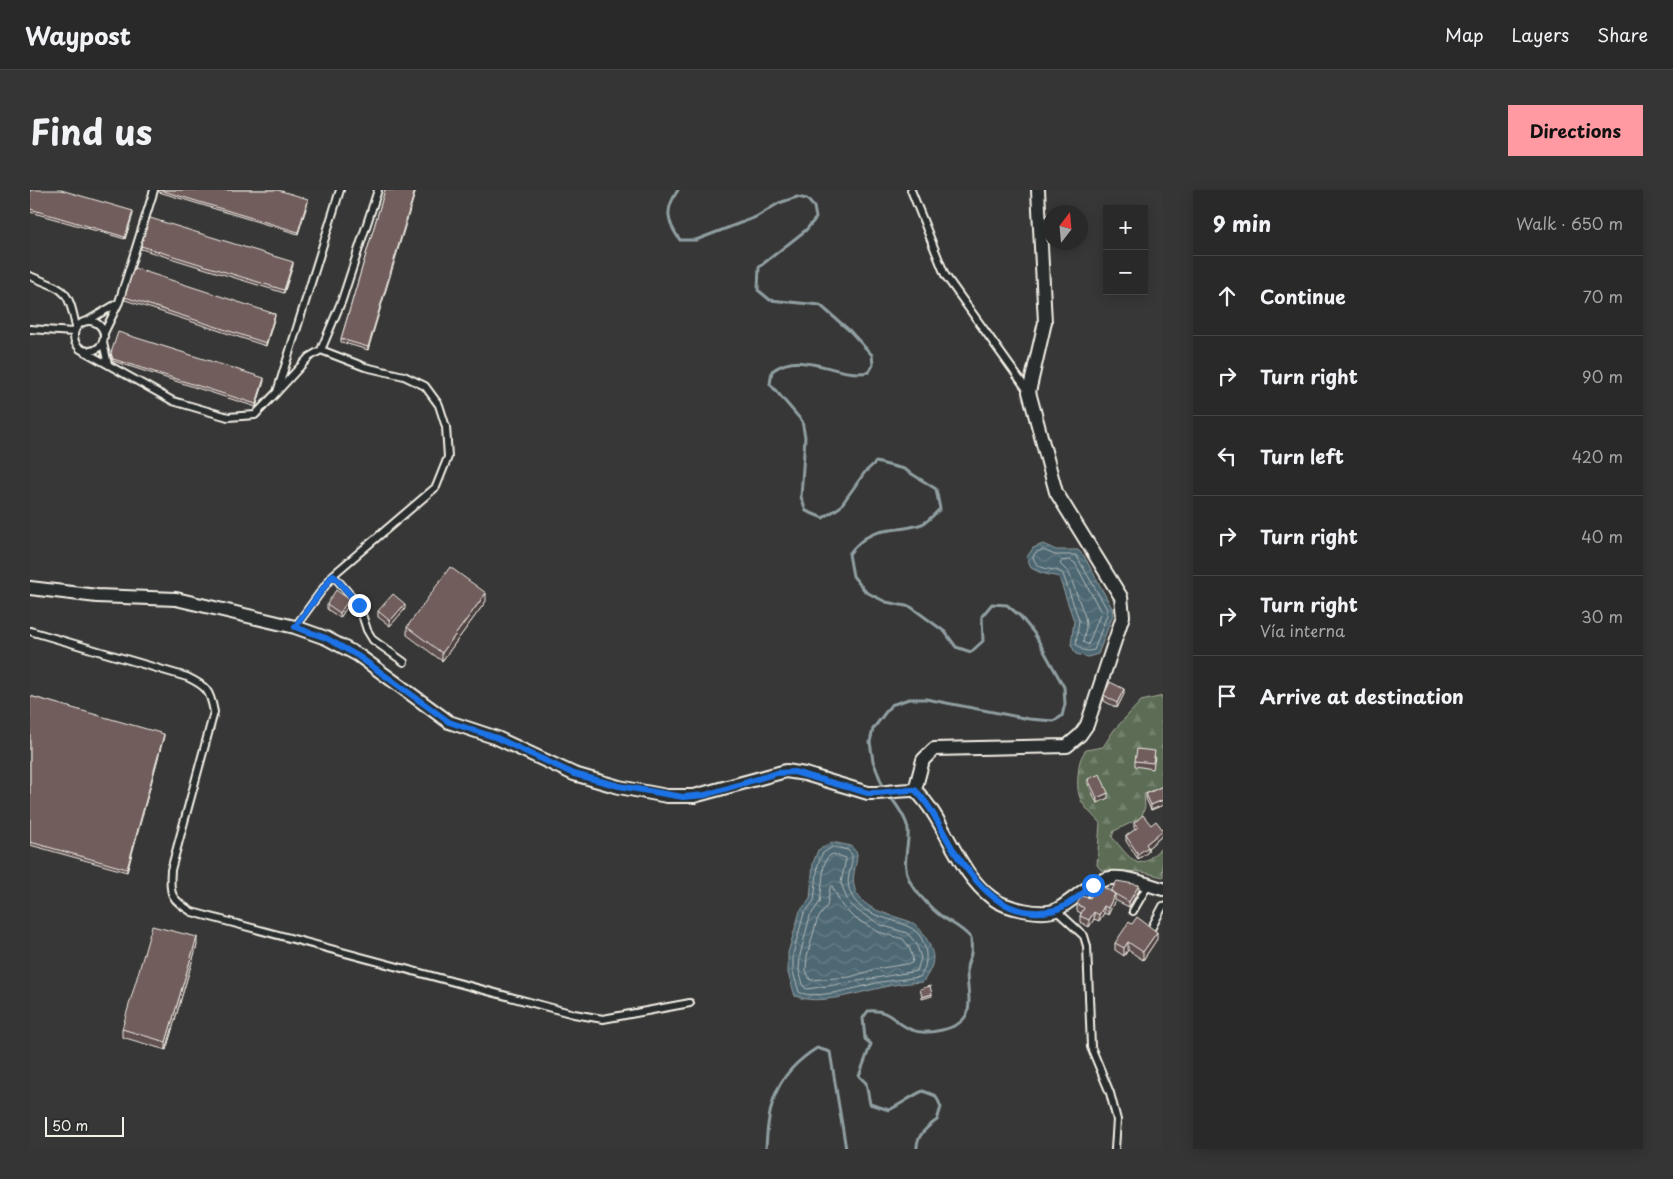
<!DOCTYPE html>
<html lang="en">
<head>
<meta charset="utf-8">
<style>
	body { margin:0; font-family:"Playpen Sans",sans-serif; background:#363535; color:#f1f3f6 }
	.controls { position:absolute; right:15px; top:15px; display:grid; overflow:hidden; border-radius:0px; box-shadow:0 2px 12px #0003 }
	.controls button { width:45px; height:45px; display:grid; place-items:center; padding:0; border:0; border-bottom:1px solid #464546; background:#2a2929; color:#f1f3f6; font:25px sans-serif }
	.compass { position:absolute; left:1013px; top:15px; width:45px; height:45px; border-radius:50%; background:#2a2929; box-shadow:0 2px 12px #0003; rotate:16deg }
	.scale { position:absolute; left:15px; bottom:12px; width:79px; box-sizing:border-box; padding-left:5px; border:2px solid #f4f1e8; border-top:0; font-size:14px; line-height:18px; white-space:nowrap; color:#f4f1e8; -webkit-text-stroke:4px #2a2d2e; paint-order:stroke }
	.stop { position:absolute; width:15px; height:15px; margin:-11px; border:4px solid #1a73e8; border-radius:50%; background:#fff }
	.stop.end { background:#1a73e8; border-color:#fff; box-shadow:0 1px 5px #0008 }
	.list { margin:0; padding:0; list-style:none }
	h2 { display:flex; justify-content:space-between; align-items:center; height:65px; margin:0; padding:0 20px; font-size:21px }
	h2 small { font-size:16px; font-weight:400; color:#a5a6a8 }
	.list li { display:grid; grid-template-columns:32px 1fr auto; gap:15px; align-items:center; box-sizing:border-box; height:80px; padding:0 20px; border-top:1px solid #464546 }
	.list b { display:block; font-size:19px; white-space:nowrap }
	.list p { margin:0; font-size:16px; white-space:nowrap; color:#a5a6a8 }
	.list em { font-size:16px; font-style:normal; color:#a5a6a8 }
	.icon { flex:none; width:28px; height:28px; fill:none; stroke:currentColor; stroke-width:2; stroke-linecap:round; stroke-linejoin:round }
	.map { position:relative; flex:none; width:1133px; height:959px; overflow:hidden; border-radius:0px }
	header { display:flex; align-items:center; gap:30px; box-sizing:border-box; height:70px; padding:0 25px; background:#2a2929; border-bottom:1px solid #464546 }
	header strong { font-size:24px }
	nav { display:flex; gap:28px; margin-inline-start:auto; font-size:18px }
	.intro { display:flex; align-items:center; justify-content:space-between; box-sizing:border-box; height:120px; padding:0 30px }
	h1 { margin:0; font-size:35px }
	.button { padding:12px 22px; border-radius:0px; background:#ff9aa2; color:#111; font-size:18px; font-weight:700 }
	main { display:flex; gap:30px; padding:0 30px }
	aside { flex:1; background:#2a2929; border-radius:0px; box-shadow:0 2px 12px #0003 }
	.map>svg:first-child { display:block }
	.forest { fill:url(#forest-firs); stroke:#a8ae9e }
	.water { fill:url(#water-waves); stroke:#909fa2 }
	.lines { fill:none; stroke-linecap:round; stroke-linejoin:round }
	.shore { stroke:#b2bab9; stroke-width:1 }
	.stream { stroke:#909fa2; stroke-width:3 }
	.lane-casing { stroke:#f4f1e8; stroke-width:10 }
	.street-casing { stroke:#f4f1e8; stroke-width:16 }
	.lane { stroke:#2a2d2e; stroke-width:6 }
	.street { stroke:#2a2d2e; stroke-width:12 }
	.wall { fill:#60504f; stroke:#f4f1e8 }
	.shaded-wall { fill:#4e4140; stroke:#f4f1e8 }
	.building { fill:#705d5c; stroke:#f4f1e8 }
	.route { stroke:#1a73e8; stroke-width:6 }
</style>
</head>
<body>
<header>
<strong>Waypost</strong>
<nav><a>Map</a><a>Layers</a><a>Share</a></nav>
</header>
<div class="intro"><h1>Find us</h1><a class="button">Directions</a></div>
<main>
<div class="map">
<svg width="1133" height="959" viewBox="0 0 1133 959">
	<defs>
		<pattern id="forest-firs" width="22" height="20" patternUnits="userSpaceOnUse" patternTransform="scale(1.25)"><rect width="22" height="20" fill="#5b6c55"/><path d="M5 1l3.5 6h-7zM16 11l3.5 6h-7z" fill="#73816d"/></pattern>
		<pattern id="water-waves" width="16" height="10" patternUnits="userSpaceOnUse" patternTransform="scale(1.25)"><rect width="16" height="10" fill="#4e6873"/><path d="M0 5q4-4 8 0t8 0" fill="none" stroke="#687e87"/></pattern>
	</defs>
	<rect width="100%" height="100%" fill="#383737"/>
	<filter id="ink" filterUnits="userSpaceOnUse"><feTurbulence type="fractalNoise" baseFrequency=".02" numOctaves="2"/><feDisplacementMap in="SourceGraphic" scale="10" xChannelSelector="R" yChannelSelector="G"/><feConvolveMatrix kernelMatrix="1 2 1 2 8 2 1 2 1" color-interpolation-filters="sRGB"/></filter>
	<g filter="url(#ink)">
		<path class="forest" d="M1133 506V598L1114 604 1115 617 1111 628 1084 641 1082 647C1091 657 1097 667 1108 673L1116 671 1133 657V687L1112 682 1071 680 1067 675 1070 633C1054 616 1046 611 1048 586 1049 575 1049 569 1056 560L1073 557 1084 540 1111 511Z"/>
		<path class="water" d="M1013 354 1026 360H1048L1054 366 1082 418 1083 425 1068 464 1058 467 1046 464 1041 455 1044 431 1029 387 1011 383 1001 378 997 367 1003 358Z
			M802 652 821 656 827 663C827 678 819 689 827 704 838 722 863 725 881 732 891 736 902 756 903 767 903 777 898 784 893 792 879 793 864 794 850 798 826 803 788 816 765 806L758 783V763L770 721 780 709 783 673 788 660Z"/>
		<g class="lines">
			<path class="shore" d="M1013 360 1025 365H1046L1077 419V425L1064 460C1056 462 1051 461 1046 454L1049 430 1033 384C1023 376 1008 383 1003 367L1005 363Z
				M1040 370 1045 373 1071 422 1058 455 1053 452 1056 437 1055 427 1039 383 1030 374 1032 371Z
				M803 657 818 660 822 665C823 681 813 688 822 706 833 727 860 727 879 737 897 745 901 772 890 787 877 789 864 790 851 792 832 796 785 811 769 802L763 782V764L774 723 784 711 788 674 792 664Z
				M803 664 816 668 811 693 818 712 828 721 851 735 877 743 886 753 891 768 887 781C850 787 814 794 777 799L774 797 769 781 770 765 780 726 790 712 794 675 797 668Z
				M802 696 812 716 823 727 849 742 873 749 879 757 883 768 882 773 846 779 820 787 780 790 776 780 777 766 787 730 797 716 800 698Z"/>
			<path class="stream" d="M648 0C635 19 636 31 650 50H666L726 27 749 13 767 7 777 9 784 17 786 28 776 40 729 77 728 100 740 110 790 115 820 141 842 165 843 175 839 182C806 189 774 158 742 181L740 194 772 231 775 247 771 307 776 321 793 328 810 317 835 282 846 272 874 279 906 299 910 319C905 323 898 332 892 334 861 345 843 332 819 364L823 386 836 402 856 412 881 417 915 442 926 457 941 462 953 451 952 426 962 414 977 415 990 426 1004 443 1034 497 1035 514 1032 526 1024 531 999 529 896 509H879L861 515 843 539 840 552 843 571 854 599
				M859 605C866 614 876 627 878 639 880 658 869 674 882 695 890 707 905 723 917 730 927 736 933 739 941 748 941 753 942 759 941 764 940 769 937 773 937 778 936 807 951 831 912 840 903 842 891 844 882 840 863 833 862 819 838 821L833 828 835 849 841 854 829 886 836 893 840 914 859 920C872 914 881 906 893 901L906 906 911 917 907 930C897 937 886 946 887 959
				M736 959C738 912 746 884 787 858L800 862 816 959"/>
			<defs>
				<path id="lane" d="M881 0 915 85 998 201
					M0 86C36 101 38 98 46 137
					M59 130 88 113
					M44 146a15 15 0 1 1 30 0a15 15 0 1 1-30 0Z
					M0 139 43 142
					M74 143 89 112 124 0
					M73 153 78 174
					M50 159 143 211 198 227 225 225 247 202 310 0
					M291 160 312 110 348 0
					M247 202 279 167 291 160 335 177 374 186 395 196 409 215 416 237 418 267 406 297 303 385 265 437
					M303 385 329 415 337 440 343 450 374 472
					M0 441 157 487C176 496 180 500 184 522L141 680C139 705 141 709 162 722L544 824 573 829 660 813
					M1026 720 1054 746 1057 756 1061 857 1080 903 1087 930 1085 959
					M1103 721 1118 695
					M1121 739 1133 716"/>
				<path id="street" d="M0 398 67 406 146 409 265 437 296 448 328 465 419 532 467 548 544 584 589 597 637 606H664L756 581 775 584 838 603C854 604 869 599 885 600L893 570 904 559 1037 556 1050 545 1057 535 1093 426 1091 407 1026 302 999 202 1015 132 1008 0
					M885 600C916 630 926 681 962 708 975 718 1013 727 1028 719 1045 709 1061 691 1081 688 1097 686 1118 695 1133 699"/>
			</defs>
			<use href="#lane" class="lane-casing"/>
			<use href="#street" class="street-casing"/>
			<use href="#lane" class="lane"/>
			<use href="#street" class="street"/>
		</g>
		<path class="wall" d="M0 0 103 24 95 49 0 22Z
			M128 0H248L278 12 268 44 129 2Z
			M355 0 338 160 311 152V149Z
			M111 56 263 75 254 103 111 59Z
			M95 107 245 126 236 156 95 110Z
			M81 163 234 191 226 217 83 171Z
			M456 411 412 471 377 445V437Z
			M297 414H319L310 428 297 419Z
			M375 419 360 436 348 427V421Z
			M1094 504 1087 518 1074 511V505Z
			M0 506 134 546 97 682 0 655Z
			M1125 566 1123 579 1105 576V571Z
			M1058 589 1078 608 1067 613 1058 594Z
			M1133 596V615L1121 620 1116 609V604Z
			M1104 633 1121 635 1133 639V645L1118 658V662L1108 669 1096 651V646L1106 639 1104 638Z
			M1109 700 1099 717 1085 710 1078 725 1074 723 1069 731 1064 729 1059 737 1050 732V726L1051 723 1047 721V714L1060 708 1081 701Z
			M1127 749 1113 770 1098 760 1094 766 1085 760V753Z
			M167 755 136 860 92 847V839Z"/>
		<path class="shaded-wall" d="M385 0H386L338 160V157Z
			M278 9V12L268 44V42Z
			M103 21V24L95 49V47Z
			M263 72V75L254 103V100Z
			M245 124V126L236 156V153Z
			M234 188V191L226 217V214Z
			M456 403V411L412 471V463Z
			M319 409V414L310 428V423Z
			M375 414V419L360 436V431Z
			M1094 499V504L1087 518V513Z
			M134 544V546L97 682V679Z
			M1078 603V608L1067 613V608Z
			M1133 610V615L1121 620V615Z
			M1133 640V645L1118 658V662L1108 669V664L1116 654Z
			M1109 695V700L1099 717V712Z
			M1085 704V710L1078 725V718Z
			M1074 716V723L1069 731V725Z
			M1064 722V729L1059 737V730Z
			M1127 742V749L1113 770V762Z
			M167 747V755L136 860V852Z
			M1098 752V760L1094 766V758Z
			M902 804V806L892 809V807Z"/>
		<path class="building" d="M0 0H31L103 21 95 47 0 19Z
			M130 0H248L278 9 268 42Z
			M355 0H385L338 157 311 149Z
			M120 28 263 72 254 100 111 56Z
			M104 78 245 124 236 153 95 107Z
			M88 142 234 188 226 214 83 169 81 163Z
			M420 377 456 403 412 463 377 437Z
			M306 400 319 409 310 423 297 414Z
			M363 404 375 414 360 431 348 421Z
			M1080 492 1094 499 1087 513 1074 505Z
			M0 506 134 544 97 679 0 652Z
			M1107 559 1125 561 1123 573 1105 571Z
			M1070 584 1078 603 1067 608 1058 589Z
			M1133 596V610L1121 615 1116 604Z
			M1113 625 1121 635 1126 631 1133 640 1116 654 1118 657 1108 664 1096 646 1108 637 1104 633Z
			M1087 691 1109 695 1099 712 1085 704 1081 701Z
			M1070 695 1085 704 1078 718 1074 716 1069 725 1064 722 1059 730 1050 726 1054 718 1047 714 1051 706 1060 708 1065 699Z
			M1107 727 1127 742 1113 762 1098 752 1094 758 1085 753 1099 732 1102 734Z
			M122 736 167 747 136 852 92 839Z
			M900 796 902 804 892 807 890 799Z"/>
	</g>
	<g class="lines" filter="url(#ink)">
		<path class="route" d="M329 415 303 385 265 437 296 448 328 466 419 532 467 548 544 584 589 596 653 607 675 605 747 583 764 582 838 603C854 604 869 599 885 600 903 617 912 643 926 664 950 699 977 731 1025 720 1037 717 1053 703 1063 695"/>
	</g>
</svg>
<div class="controls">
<button>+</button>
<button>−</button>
</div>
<svg class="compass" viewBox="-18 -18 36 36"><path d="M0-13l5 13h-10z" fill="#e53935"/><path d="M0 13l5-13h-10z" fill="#a5a6a8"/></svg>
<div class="scale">50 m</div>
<div class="stop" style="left:1063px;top:695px"></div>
<div class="stop end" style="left:329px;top:415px"></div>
</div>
<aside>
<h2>9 min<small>Walk · 650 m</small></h2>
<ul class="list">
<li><svg class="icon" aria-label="ahead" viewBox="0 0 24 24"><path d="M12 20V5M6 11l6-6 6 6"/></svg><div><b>Continue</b></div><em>70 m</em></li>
<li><svg class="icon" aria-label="right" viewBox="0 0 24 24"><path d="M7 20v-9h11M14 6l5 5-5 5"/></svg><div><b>Turn right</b></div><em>90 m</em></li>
<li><svg class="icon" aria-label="left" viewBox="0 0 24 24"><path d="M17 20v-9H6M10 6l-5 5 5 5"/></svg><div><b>Turn left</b></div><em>420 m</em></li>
<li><svg class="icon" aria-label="right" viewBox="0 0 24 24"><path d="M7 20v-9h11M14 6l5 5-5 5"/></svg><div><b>Turn right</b></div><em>40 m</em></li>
<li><svg class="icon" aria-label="right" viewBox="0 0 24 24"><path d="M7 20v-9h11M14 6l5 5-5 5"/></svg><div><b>Turn right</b><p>Vía interna</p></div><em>30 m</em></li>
<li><svg class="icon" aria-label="arrive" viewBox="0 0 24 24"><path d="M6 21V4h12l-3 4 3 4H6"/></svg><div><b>Arrive at destination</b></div></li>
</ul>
</aside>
</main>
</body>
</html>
